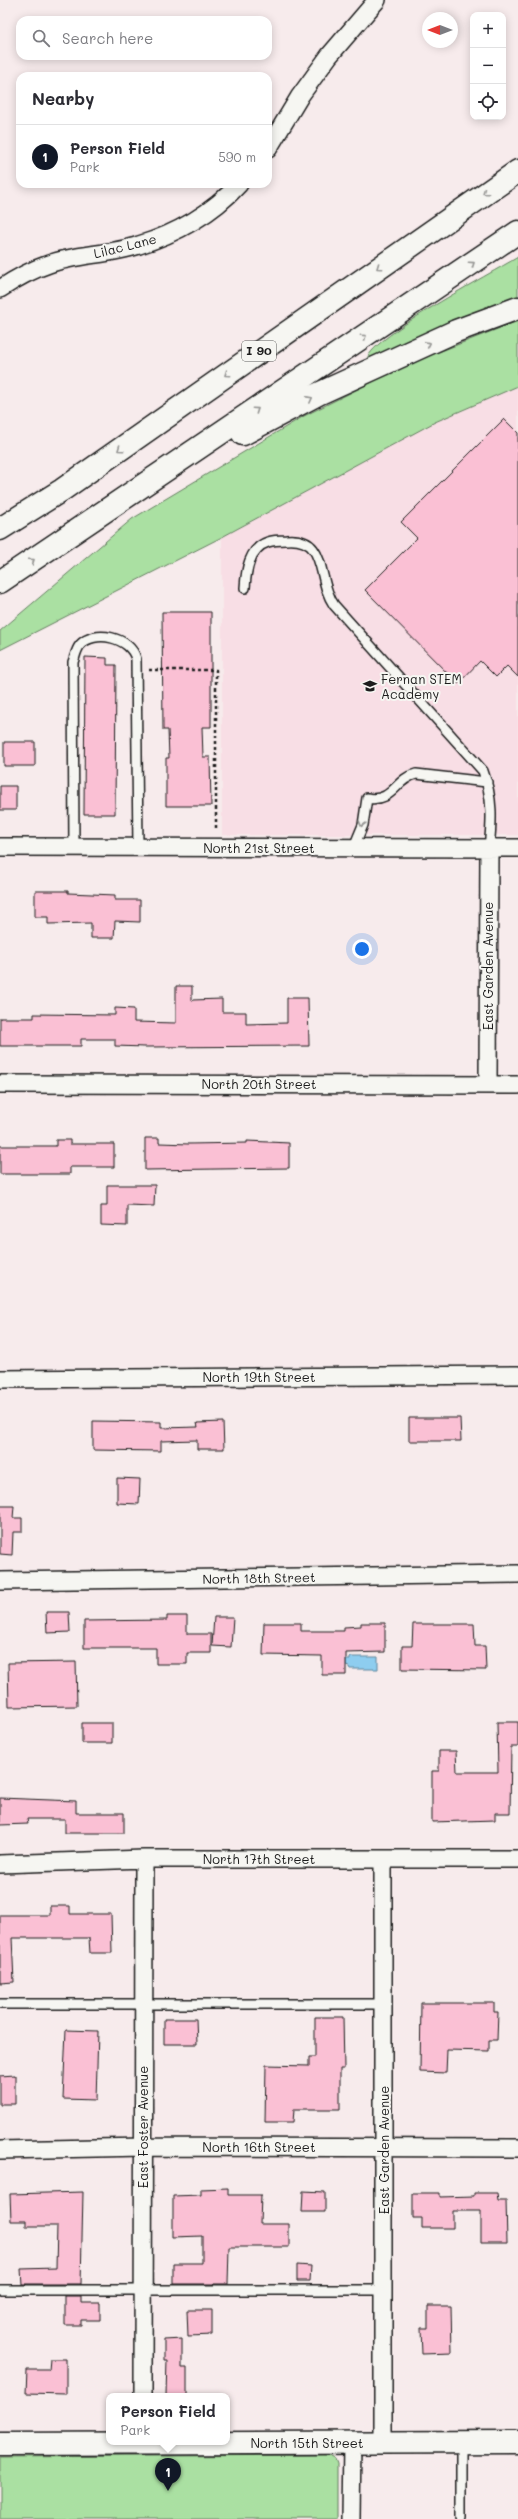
<!DOCTYPE html>
<html lang="en">
<head>
<meta charset="utf-8">
<style>
	body { margin:0; font-family:Mali,sans-serif; background:#f7f7f7; color:#2b2b33 }
	.controls { position:absolute; right:12px; top:12px; display:grid; overflow:hidden; border-radius:8px; box-shadow:0 2px 10px #0003 }
	.controls button { width:36px; height:36px; display:grid; place-items:center; padding:0; border:0; border-bottom:1px solid #e1e1e2; background:#fff; color:#2b2b33; font:20px sans-serif }
	.compass { position:absolute; left:422px; top:12px; width:36px; height:36px; border-radius:50%; background:#fff; box-shadow:0 2px 10px #0003; rotate:270deg }
	.you { position:absolute; left:362px; top:949px; width:14px; height:14px; margin:-10px; border:3px solid #fff; border-radius:50%; background:#1a73e8; box-shadow:0 0 0 6px #1a73e833 }
	.badge { display:grid; place-items:center; width:26px; height:26px; border-radius:50%; background:#111827; color:#fff; font-size:13px; font-weight:700 }
	.pin { position:absolute; translate:-50% -33px; filter:drop-shadow(0 1px 2px #0008) }
	.pin::after { content:''; position:absolute; top:21px; width:14px; height:12px; background:inherit; clip-path:polygon(0 0,100% 0,50% 100%) }
	.popup { position:absolute; left:106px; top:2393px; width:124px; height:52px; box-sizing:border-box; display:grid; place-content:center; border-radius:8px; background:#fff; filter:drop-shadow(0 1px 3px #0005); font-size:13px; white-space:nowrap; color:#7c7c81 }
	.popup b { font-size:15px; color:#2b2b33 }
	.popup::after { content:''; position:absolute; left:50%; top:100%; margin-left:-8px; border:8px solid transparent; border-top-color:#fff }
	.list { margin:0; padding:0; list-style:none }
	h2 { display:flex; justify-content:space-between; align-items:center; height:52px; margin:0; padding:0 16px; font-size:17px }
	h2 small { font-size:13px; font-weight:400; color:#7c7c81 }
	.list li { display:grid; grid-template-columns:26px 1fr auto; gap:12px; align-items:center; box-sizing:border-box; height:64px; padding:0 16px; border-top:1px solid #e1e1e2 }
	.list b { display:block; font-size:15px; white-space:nowrap }
	.list p { margin:0; font-size:13px; white-space:nowrap; color:#7c7c81 }
	.list em { font-size:13px; font-style:normal; color:#7c7c81 }
	.icon { flex:none; width:22px; height:22px; fill:none; stroke:currentColor; stroke-width:2; stroke-linecap:round; stroke-linejoin:round }
	.map { position:relative; flex:none; width:518px; height:2519px; overflow:hidden }
	.search { position:absolute; background:#fff; box-shadow:0 2px 10px #0003; left:16px; top:16px; width:256px; height:44px; display:flex; align-items:center; gap:10px; box-sizing:border-box; padding:0 14px; border-radius:12px; color:#7c7c81; font-size:15px }
	.panel { position:absolute; background:#fff; box-shadow:0 2px 10px #0003; left:16px; top:72px; width:256px; height:116px; border-radius:12px }
	.map>svg:first-child { display:block }
	.built { fill:#f8dee5 }
	.green { fill:#aae0a2; stroke:#637e5f }
	.water { fill:#8ecdef; stroke:#60869b }
	.building { fill:#fac0d4; stroke:#1c1c1c }
	.lines { fill:none; stroke-linecap:round; stroke-linejoin:round }
	.lane-casing { stroke:#1c1c1c; stroke-width:12 }
	.street-casing { stroke:#1c1c1c; stroke-width:20 }
	.secondary-casing { stroke:#1c1c1c; stroke-width:25 }
	.highway-casing { stroke:#1c1c1c; stroke-width:25 }
	.path { stroke:#1c1c1c; stroke-width:2.5; stroke-dasharray:3 3; stroke-linecap:butt }
	.lane { stroke:#f6f6f2; stroke-width:9 }
	.street { stroke:#f6f6f2; stroke-width:17 }
	.secondary { stroke:#f6f6f2; stroke-width:22 }
	.highway { stroke:#f6f6f2; stroke-width:22 }
	.oneway { stroke:#949492 }
	.labels { text-anchor:middle; stroke-width:4; stroke-linejoin:round; paint-order:stroke }
	.shield { fill:#f6f6f2; stroke:#5d5d5c; stroke-width:1 }
	.shield-label { font-size:12px; font-weight:bold; fill:#1c1c1c }
	.street-label { font-size:13px; fill:#1c1c1c; stroke:#f6f6f2 }
	.poi-label { font-size:13px; fill:#1c1c1c; stroke:#f6f6f2; text-anchor:start }
</style>
</head>
<body>
<div class="map">
<svg width="518" height="2519" viewBox="0 0 518 2519">
	<rect width="100%" height="100%" fill="#f7ebec"/>
	<filter id="ink" filterUnits="userSpaceOnUse"><feTurbulence type="fractalNoise" baseFrequency=".025" numOctaves="2"/><feDisplacementMap in="SourceGraphic" scale="8" xChannelSelector="R" yChannelSelector="G"/><feConvolveMatrix kernelMatrix="1 2 1 2 8 2 1 2 1" color-interpolation-filters="sRGB"/></filter>
	<g filter="url(#ink)">
		<path class="built" d="M518 386V835H222V537L435 422Z"/>
		<path class="green" d="M518 257V302L371 361 367 359C374 335 490 274 518 257Z
			M518 321V386L435 422 222 537 0 650V631L132 519 304 416 408 364Z
			M329 2455 335 2458 337 2463V2519H0V2457Z"/>
		<path class="water" d="M350 1657H378V1669H350L349 1667 346 1666V1660H350Z"/>
		<path class="building" d="M504 419 518 433V677L507 666 496 677 480 661 458 684 365 590 417 538 401 522Z
			M162 612H211V727H202L203 757H210L211 806H166V758H169L168 730H163Z
			M85 657 107 658V665H116L115 814H84Z
			M4 742H35V766H4Z
			M0 786H16V810H0Z
			M35 891H68V893L115 895V900H140V922L115 921 114 938H91V923L48 924V917H35Z
			M176 986H192V1000L222 999V1012H246V1024L287 1023V998H308L309 1046 145 1047 115 1046V1039H81V1046H0V1018H34V1014L115 1015V1008L134 1009V1022L176 1023Z
			M145 1138H159V1143L189 1144 247 1143V1141L289 1143V1168L145 1170Z
			M56 1140H70V1144H114V1167H70V1174H0V1146H56Z
			M107 1185H155L154 1206 127 1205V1226L101 1225V1206H107Z
			M409 1418H460L461 1441H409Z
			M93 1421 161 1422V1428L198 1427 197 1423 223 1422 224 1449H197V1440L161 1441V1451L93 1450Z
			M117 1478 140 1479 139 1504 117 1503Z
			M0 1506H14L13 1518H22V1532H13L12 1555 0 1554Z
			M46 1612H69L70 1632 47 1633Z
			M167 1616H187V1634H211V1653H187V1664H156V1648H84V1621L167 1620Z
			M214 1617H233L231 1647 212 1646Z
			M264 1623H301V1631H344V1627L361 1626V1623H385V1652L346 1653V1675H322V1656L263 1655Z
			M413 1624H474L475 1646H485L486 1670 402 1669V1646H412Z
			M76 1662 77 1706 9 1707 8 1663Z
			M497 1722H518V1747H511L510 1813H495V1820L432 1822V1771H439V1751H456L457 1772H498Z
			M82 1723H112V1743H82Z
			M0 1798 76 1801V1813H124V1833H65V1819H27L28 1824 0 1825Z
			M50 1906H70V1914H111L112 1953H90L89 1938H12L14 1982 0 1983V1915H50Z
			M421 2003H494V2012H498L497 2040H489V2051L447 2050 446 2073 420 2072Z
			M315 2017H343L344 2069H340V2109H294L293 2122H265L266 2065 309 2066V2057H315Z
			M164 2019H196L197 2044H164Z
			M66 2030 98 2031 96 2100 63 2099Z
			M15 2075V2104H0V2076Z
			M228 2188V2195H261L260 2224H289V2247H229L228 2284H173V2263H202V2236L173 2237V2196L201 2195V2189Z
			M303 2191 325 2192V2212H302Z
			M83 2192 81 2284H22L21 2269 56 2268 57 2226H26V2221H11L10 2194Z
			M413 2193H440V2197L474 2196V2193H497L498 2200H506L507 2243H481V2211H453V2228H422V2218H413Z
			M297 2265 311 2266 310 2281H297Z
			M65 2296H82V2303H100V2320H81V2325H65Z
			M428 2306H451L452 2353 422 2354 421 2328H428Z
			M187 2310H212V2335L188 2336Z
			M182 2339V2368H187V2396H166L167 2360H164V2340Z
			M50 2359H66V2394L26 2393 27 2370H49Z"/>
		<g class="lines">
			<defs>
				<path id="lane" d="M245 588C246 571 249 548 268 542 274 540 280 540 286 540 329 536 316 580 334 605L483 771C493 798 492 821 489 848
					M74 848 73 662C75 657 76 650 80 645 94 629 131 637 136 659L138 848
					M353 849 363 825 367 798C393 803 395 779 416 774L487 782
					M0 2004H384
					M0 2290H383
					M461 2519V2442"/>
				<path id="street" d="M268 149 300 96 329 56 377 0
					M0 289C15 279 31 270 49 264 77 254 110 255 139 245 176 234 213 213 239 184
					M0 847 518 848
					M0 1084 518 1085
					M488 1084 489 848
					M0 1379 518 1375
					M0 1581 518 1574
					M383 1859V2442
					M0 1864 144 1859H518
					M0 2150 144 2147 518 2148
					M143 2396 144 1859
					M351 2519 352 2442"/>
				<path id="secondary" d="M0 2444 518 2442"/>
				<path id="highway" d="M243 434 318 394 456 331 518 308
					M0 529 62 490 518 171
					M0 582 518 232"/>
			</defs>
			<use href="#lane" class="lane-casing"/>
			<use href="#street" class="street-casing"/>
			<use href="#secondary" class="secondary-casing"/>
			<use href="#highway" class="highway-casing"/>
			<path class="path" d="M149 670H216V829"/>
			<use href="#lane" class="lane"/>
			<use href="#street" class="street"/>
			<use href="#secondary" class="secondary"/>
			<use href="#highway" class="highway"/>
		</g>
		<defs><path id="oneway-chevron" d="M-2-3.5L2.5 0L-2 3.5" fill="none" stroke-width="1.6" stroke-linecap="round" stroke-linejoin="round"/></defs>
		<g class="oneway">
			<use href="#oneway-chevron" transform="translate(485 192) rotate(145)"/>
			<use href="#oneway-chevron" transform="translate(472 264) rotate(-34)"/>
			<use href="#oneway-chevron" transform="translate(379 267) rotate(145)"/>
			<use href="#oneway-chevron" transform="translate(364 337) rotate(-34)"/>
			<use href="#oneway-chevron" transform="translate(428 344) rotate(-25)"/>
			<use href="#oneway-chevron" transform="translate(227 374) rotate(145)"/>
			<use href="#oneway-chevron" transform="translate(310 399) rotate(-28)"/>
			<use href="#oneway-chevron" transform="translate(256 410) rotate(-34)"/>
			<use href="#oneway-chevron" transform="translate(120 449) rotate(145)"/>
			<use href="#oneway-chevron" transform="translate(32 561) rotate(-34)"/>
			<use href="#oneway-chevron" transform="translate(362 824) rotate(106)"/>
		</g>
	</g>
	<defs>
		<symbol id="school-bare" viewBox="-9 -9 18 18"><path d="M0-5L7-2L0 1L-7-2ZM-4 1L0 2.5L4 1V4Q0 6-4 4Z" fill="#1c1c1c" stroke="#f6f6f2" stroke-width="2.5" paint-order="stroke"/></symbol>
	</defs>
	<g fill-rule="evenodd">
		<use href="#school-bare" x="360" y="676" width="20" height="20"/>
	</g>
	<g class="labels">
		<rect class="shield" x="242" y="341" width="34" height="20" rx="3"/>
		<g class="shield-label">
			<text x="259" y="355">I 90</text>
		</g>
		<g class="street-label">
			<text transform="translate(125 246) rotate(-14)" y="5">Lilac Lane</text>
			<text x="259" y="853">North 21st Street</text>
			<text transform="translate(488 966) rotate(-90)" y="5">East Garden Avenue</text>
			<text x="259" y="1089">North 20th Street</text>
			<text x="259" y="1382">North 19th Street</text>
			<text transform="translate(259 1578) rotate(-1)" y="5">North 18th Street</text>
			<text x="259" y="1864">North 17th Street</text>
			<text transform="translate(143 2127) rotate(-90)" y="5">East Foster Avenue</text>
			<text x="259" y="2152">North 16th Street</text>
			<text transform="translate(384 2150) rotate(-90)" y="5">East Garden Avenue</text>
			<text x="307" y="2448">North 15th Street</text>
		</g>
		<g class="poi-label">
			<text x="381" y="684">Fernan STEM<tspan x="381" dy="15">Academy</tspan></text>
		</g>
	</g>
</svg>
<div class="controls">
<button>+</button>
<button>−</button>
<button><svg class="icon" aria-label="locate" viewBox="0 0 24 24"><circle cx="12" cy="12" r="6"/><path d="M12 2v4M12 18v4M2 12h4M18 12h4"/></svg></button>
</div>
<svg class="compass" viewBox="-18 -18 36 36"><path d="M0-13l5 13h-10z" fill="#e53935"/><path d="M0 13l5-13h-10z" fill="#7c7c81"/></svg>
<div class="you"></div>
<div class="pin badge" style="left:168px;top:2491px">1</div>
<div class="popup"><b>Person Field</b>Park</div>
<div class="search"><svg class="icon" aria-label="search" viewBox="0 0 24 24"><circle cx="10" cy="10" r="6"/><path d="M15 15l6 6"/></svg>Search here</div>
<section class="panel">
<h2>Nearby<small></small></h2>
<ul class="list">
<li><span class="badge">1</span><div><b>Person Field</b><p>Park</p></div><em>590 m</em></li>
</ul>
</section>
</div>
</body>
</html>
